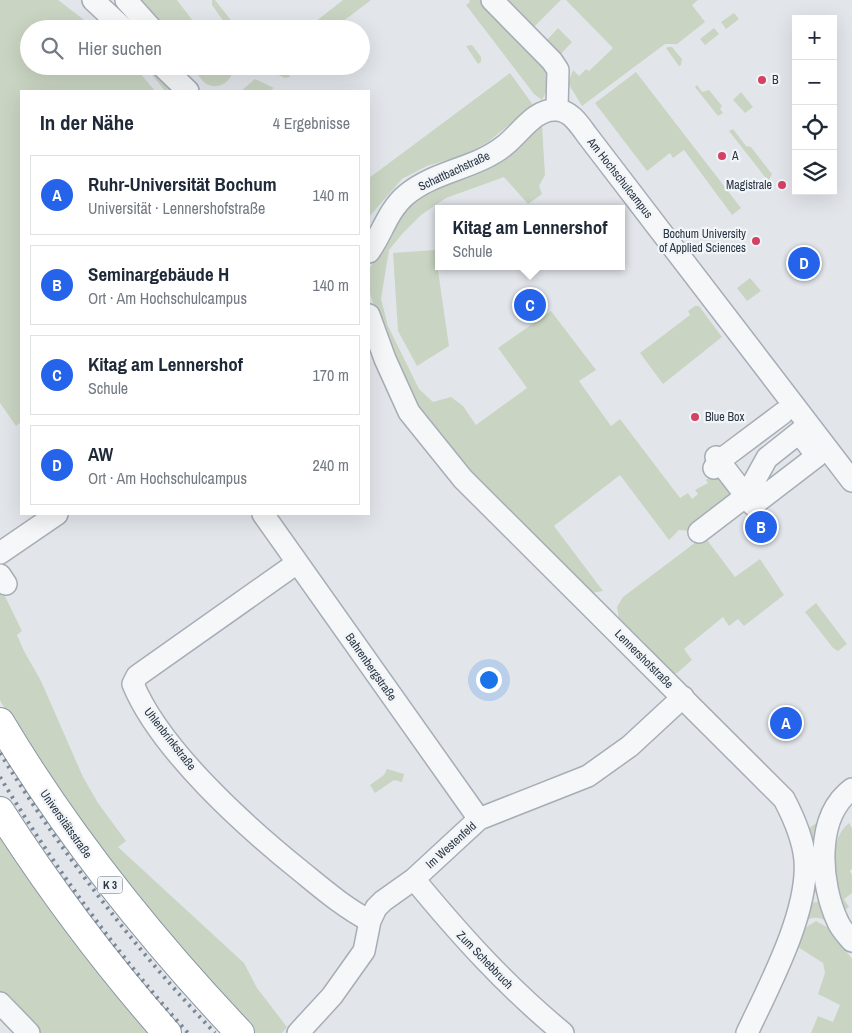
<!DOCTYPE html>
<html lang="de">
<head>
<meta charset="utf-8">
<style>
	body { margin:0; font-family:"Archivo Narrow",sans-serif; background:#f2f2f3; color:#1f2937 }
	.controls { position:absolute; right:15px; top:15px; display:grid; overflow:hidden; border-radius:0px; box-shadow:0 5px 20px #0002 }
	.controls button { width:45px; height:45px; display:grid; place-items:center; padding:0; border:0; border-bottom:1px solid #e0e1e3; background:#fff; color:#1f2937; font:25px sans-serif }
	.you { position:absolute; left:488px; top:679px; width:18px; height:18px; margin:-12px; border:4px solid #fff; border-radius:50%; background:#1a73e8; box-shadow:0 0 0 8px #1a73e833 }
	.badge { display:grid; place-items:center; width:32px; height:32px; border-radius:50%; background:#2563eb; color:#fff; font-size:16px; font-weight:700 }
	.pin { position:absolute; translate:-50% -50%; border:2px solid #fff; box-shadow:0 1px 5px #0006 }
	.popup { position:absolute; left:435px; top:205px; width:190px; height:65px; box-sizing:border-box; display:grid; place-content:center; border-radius:0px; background:#fff; filter:drop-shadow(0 1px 4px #0005); font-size:16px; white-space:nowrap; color:#747a83 }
	.popup b { font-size:19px; color:#1f2937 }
	.popup::after { content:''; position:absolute; left:50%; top:100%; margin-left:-10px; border:10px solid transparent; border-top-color:#fff }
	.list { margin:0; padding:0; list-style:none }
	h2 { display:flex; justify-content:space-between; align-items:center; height:65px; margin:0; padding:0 20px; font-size:21px }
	h2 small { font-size:16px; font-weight:400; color:#747a83 }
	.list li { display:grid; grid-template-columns:32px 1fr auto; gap:15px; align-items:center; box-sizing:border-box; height:80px; margin:0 10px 10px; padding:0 10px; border:1px solid #e0e1e3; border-radius:0px }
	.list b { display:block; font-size:19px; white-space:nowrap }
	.list p { margin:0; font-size:16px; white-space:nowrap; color:#747a83 }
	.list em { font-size:16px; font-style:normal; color:#747a83 }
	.icon { flex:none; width:28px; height:28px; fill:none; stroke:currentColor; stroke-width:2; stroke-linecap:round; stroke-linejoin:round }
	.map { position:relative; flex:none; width:852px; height:1033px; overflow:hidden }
	.search { position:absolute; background:#fff; box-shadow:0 5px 20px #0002; left:20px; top:20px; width:350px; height:55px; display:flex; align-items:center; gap:12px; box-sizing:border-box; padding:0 18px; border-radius:28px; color:#747a83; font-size:19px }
	.panel { position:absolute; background:#fff; box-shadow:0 5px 20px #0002; left:20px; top:90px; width:350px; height:425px; border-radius:0px }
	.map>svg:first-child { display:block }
	.green { fill:#c9d5c2 }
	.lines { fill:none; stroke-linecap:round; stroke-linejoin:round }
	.minor-casing { stroke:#a7adb6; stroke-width:24 }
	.highway-casing { stroke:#8895a2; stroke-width:30 }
	.minor { stroke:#f5f7f9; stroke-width:21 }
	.highway { stroke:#fff; stroke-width:28 }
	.rail { stroke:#7a8795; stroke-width:4; stroke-dasharray:2.5 5; stroke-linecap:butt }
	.poi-dot { fill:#d54165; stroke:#f2f5f8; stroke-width:2 }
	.labels { text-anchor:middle; stroke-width:4.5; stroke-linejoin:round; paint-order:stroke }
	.shield { fill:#f2f5f8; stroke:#656f7a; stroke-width:1 }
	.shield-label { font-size:11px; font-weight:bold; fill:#293544 }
	.poi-label { font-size:12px; fill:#293544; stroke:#f2f5f8; text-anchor:start }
	.street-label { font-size:12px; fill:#293544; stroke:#f2f5f8 }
</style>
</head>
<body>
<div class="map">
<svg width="852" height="1033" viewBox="0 0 852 1033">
	<rect width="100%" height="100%" fill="#e2e6eb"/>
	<path class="green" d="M0 0H58L96 29H29V66H134L155 91H21V422L16 426 0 403Z
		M137 0H177L199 29H162Z
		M212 0H215L238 29H229L212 5Z
		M343 0H371L333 29H306Z
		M469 0H484L544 62 549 78 548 88 542 100 534 94 466 5 470 2Z
		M502 0H561L531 30Z
		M566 0H698L692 5 705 22 677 44H665L582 106 568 83 573 70 579 76 586 69 589 71 613 48Z
		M734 13 739 19 726 29 721 22Z
		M558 28 572 42 559 56 545 42Z
		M714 28 719 34 705 45 700 39Z
		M472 45 481 57V62L478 64 466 46Z
		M668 47H672L682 59 681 65 679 66 666 48Z
		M145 66H151L171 91H165Z
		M192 66H233C234 81 218 92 205 83 200 79 196 71 192 66Z
		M258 66H284L290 77 285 78Z
		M636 72 741 208 732 215 684 150 673 158 670 153 647 171 595 103Z
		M510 73 533 105 488 142 464 155 427 166 402 179 369 217V178Z
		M255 79 274 88 269 91H241Z
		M697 85 702 92 709 90 722 106 720 109 723 113 718 116 695 87Z
		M741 92 753 107 745 113 733 100Z
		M542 125 545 175 539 186 542 194 528 204 504 177 446 198 421 215 403 233 389 250 381 299 388 326 419 389 433 402 451 397 463 406 476 425 527 388 498 348 551 311 596 370 579 381 611 426 620 419 680 498 688 493 692 499 698 494 695 490 708 483 706 480 714 474 734 497 690 531 679 530 669 540 620 475 554 526 603 591 591 593 471 478 417 408 391 356 369 291V269L409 204Z
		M733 129 746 146 751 147 772 174 768 181 729 131Z
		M435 250 449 346 417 366 398 331 393 253Z
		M750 278 761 291 747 301 737 288Z
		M695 306H699L722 337 663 384 640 353 690 315 688 311Z
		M704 536 735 577 760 559 784 595 744 626 738 619 729 626 723 617 684 649 692 660 677 673 672 674 643 646 645 643 619 618 617 607 623 597Z
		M0 586 22 631 17 635 24 651 41 681 83 777 98 803 126 841 118 847 244 963 257 988 287 1027 282 1033H254L161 931 31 758 0 700Z
		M816 603 847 644 838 651 833 648 805 612Z
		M387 769 404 774 402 782 394 780 375 793 370 785 384 775Z
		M818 822 822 823 821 891 812 893V840L809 828Z
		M849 823 852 828V869L850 871 852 875V893L844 899 849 907 845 910C838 884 824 843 849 823Z
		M0 828 153 1033H39L0 991Z
		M824 901 827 921C817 917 811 916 803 923L809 903Z
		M816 921 830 929 852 959V1033H811L818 1016 833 1022 840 1005 818 994 825 973 823 963 798 947 805 928Z"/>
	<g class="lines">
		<defs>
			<path id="minor" d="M93 0 124 29
				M126 0 152 29
				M492 0 552 61 558 70 557 109
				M162 66 188 91
				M369 252C382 234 388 210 406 195 434 171 475 169 504 146 519 135 535 108 556 110 570 110 579 124 587 135L852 481
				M369 315 385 359 409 412 463 479 784 799C794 818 803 838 805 860 809 912 769 986 747 1033
				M716 457 753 505 817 456 800 434
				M714 468 719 461 783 413
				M263 514 479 819
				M699 532 746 496 767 458 801 431
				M0 553 57 514
				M297 563 137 676 133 684C160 750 246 827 302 872 324 890 345 908 370 921
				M0 575 6 584
				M852 789C814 817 820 884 838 922 841 929 847 935 852 941
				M414 879C460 935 507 987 563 1033
				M0 1003 29 1033
				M298 1033 332 996 364 951 370 921 376 908 383 901 414 879 479 819 588 776 630 746 683 697"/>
			<path id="highway" d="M0 722C68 836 149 937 240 1033
				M0 811C50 889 106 964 167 1033"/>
		</defs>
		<use href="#minor" class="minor-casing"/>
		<use href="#highway" class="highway-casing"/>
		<use href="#minor" class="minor"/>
		<use href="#highway" class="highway"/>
		<path class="rail" d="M0 753C62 853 134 948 215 1033
			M0 777C55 868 117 954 188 1033"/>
	</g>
	<g class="poi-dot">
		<circle cx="762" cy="80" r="5"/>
		<circle cx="722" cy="156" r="5"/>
		<circle cx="782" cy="185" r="5"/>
		<circle cx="756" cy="241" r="5"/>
		<circle cx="695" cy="417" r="5"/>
	</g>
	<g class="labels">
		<rect class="shield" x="97.5" y="876.5" width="25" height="17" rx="4"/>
		<g class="shield-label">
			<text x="110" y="889">K 3</text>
		</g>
		<g class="poi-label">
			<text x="772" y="84">B</text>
			<text x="732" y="160">A</text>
			<text x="772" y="189" text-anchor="end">Magistrale</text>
			<text x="746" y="238" text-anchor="end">Bochum University<tspan x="746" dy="14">of Applied Sciences</tspan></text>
			<text x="705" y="421">Blue Box</text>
		</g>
		<g class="street-label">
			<text transform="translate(454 171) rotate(-25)" y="4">Schattbachstraße</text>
			<text transform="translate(620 178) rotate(52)" y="4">Am Hochschulcampus</text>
			<text transform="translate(644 659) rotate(45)" y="4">Lennershofstraße</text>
			<text transform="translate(371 667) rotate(55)" y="4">Bahrenbergstraße</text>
			<text transform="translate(170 739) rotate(52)" y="4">Uhlenbrinkstraße</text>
			<text transform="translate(66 824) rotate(55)" y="4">Universitätsstraße</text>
			<text transform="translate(451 845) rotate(-42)" y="4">Im Westenfeld</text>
			<text transform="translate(485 960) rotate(46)" y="4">Zum Schebbruch</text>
		</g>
	</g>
</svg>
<div class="controls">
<button>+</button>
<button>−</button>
<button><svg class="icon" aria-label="locate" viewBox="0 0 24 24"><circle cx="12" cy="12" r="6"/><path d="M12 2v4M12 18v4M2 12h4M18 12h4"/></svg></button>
<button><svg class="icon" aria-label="layers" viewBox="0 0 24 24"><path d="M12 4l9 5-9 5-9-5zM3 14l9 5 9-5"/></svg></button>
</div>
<div class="you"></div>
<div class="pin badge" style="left:786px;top:723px">A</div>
<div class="pin badge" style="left:761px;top:527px">B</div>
<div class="pin badge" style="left:530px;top:305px">C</div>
<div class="popup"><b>Kitag am Lennershof</b>Schule</div>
<div class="pin badge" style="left:804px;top:263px">D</div>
<div class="search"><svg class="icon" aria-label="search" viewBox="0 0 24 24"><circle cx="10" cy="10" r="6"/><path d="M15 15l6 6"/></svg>Hier suchen</div>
<section class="panel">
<h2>In der Nähe<small>4 Ergebnisse</small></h2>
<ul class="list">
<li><span class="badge">A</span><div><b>Ruhr-Universität Bochum</b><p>Universität · Lennershofstraße</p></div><em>140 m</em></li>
<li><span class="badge">B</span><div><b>Seminargebäude H</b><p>Ort · Am Hochschulcampus</p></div><em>140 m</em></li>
<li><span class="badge">C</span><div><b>Kitag am Lennershof</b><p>Schule</p></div><em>170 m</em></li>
<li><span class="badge">D</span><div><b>AW</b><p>Ort · Am Hochschulcampus</p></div><em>240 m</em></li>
</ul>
</section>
</div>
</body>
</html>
